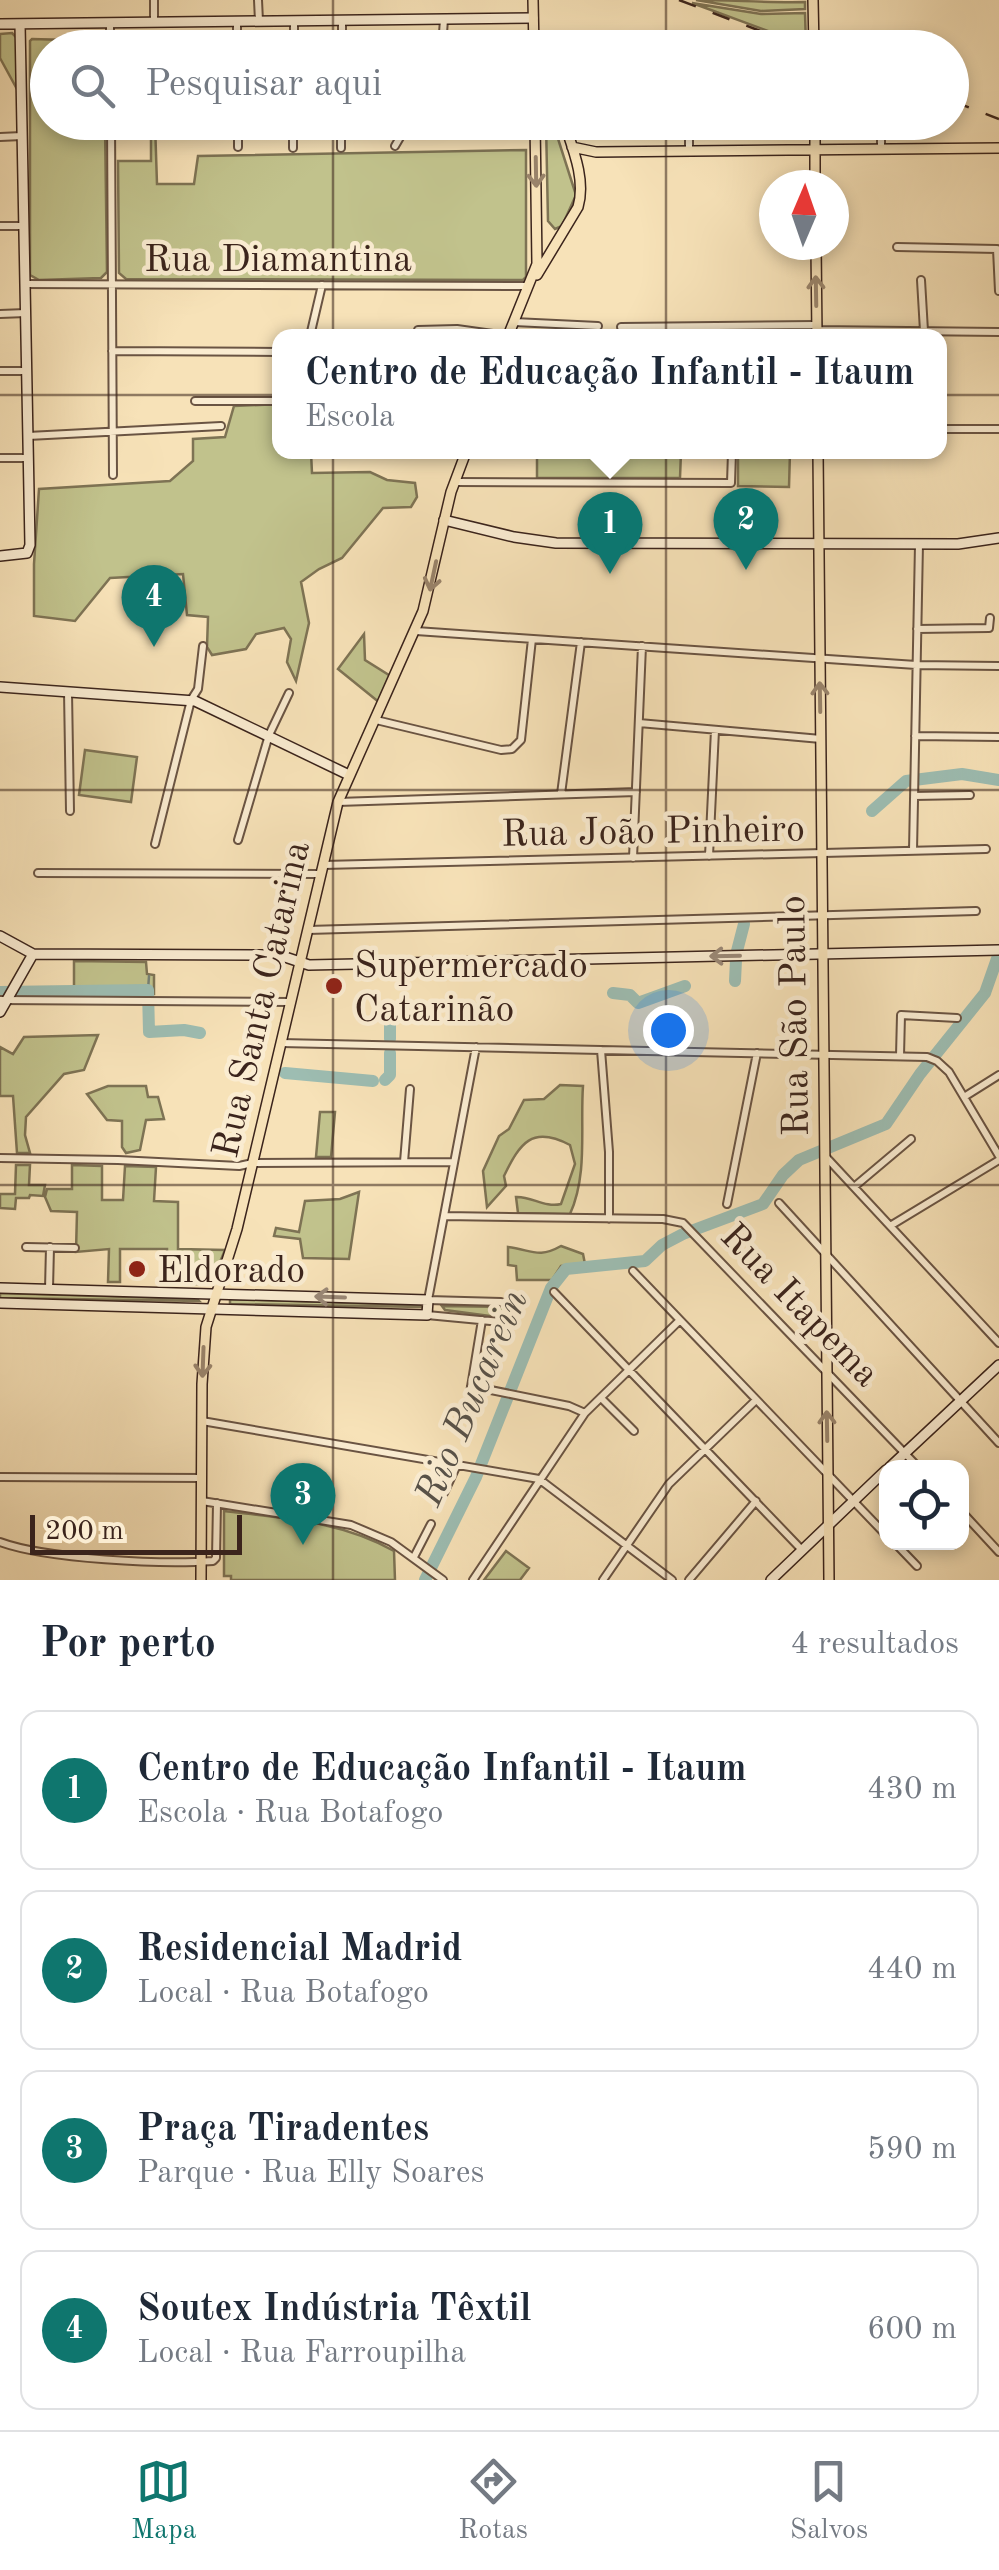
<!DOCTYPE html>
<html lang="pt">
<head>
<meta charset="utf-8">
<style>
	body { margin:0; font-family:"Old Standard TT",serif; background:#f2f2f3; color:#1f2937 }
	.controls { position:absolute; right:30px; bottom:30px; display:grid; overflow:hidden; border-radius:20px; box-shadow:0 5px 15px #0003 }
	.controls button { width:90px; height:90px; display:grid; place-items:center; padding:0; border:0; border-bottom:2px solid #e0e1e3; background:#fff; color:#1f2937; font:50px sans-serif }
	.compass { position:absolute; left:759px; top:170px; width:90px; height:90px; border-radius:50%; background:#fff; box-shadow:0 5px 15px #0003; rotate:2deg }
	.scale { position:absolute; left:30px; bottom:25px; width:212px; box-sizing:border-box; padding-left:10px; border:5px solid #3b241c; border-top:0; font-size:28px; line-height:35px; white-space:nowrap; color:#3b241c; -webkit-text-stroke:8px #faecd1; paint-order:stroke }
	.you { position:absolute; left:668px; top:1030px; width:35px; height:35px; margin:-25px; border:8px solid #fff; border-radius:50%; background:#1a73e8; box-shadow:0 0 0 15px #1a73e833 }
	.badge { display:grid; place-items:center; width:65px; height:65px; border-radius:50%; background:#0f766e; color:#fff; font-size:32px; font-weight:700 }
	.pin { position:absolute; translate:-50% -82px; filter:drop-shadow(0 2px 5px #0008) }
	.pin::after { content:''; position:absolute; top:52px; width:35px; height:30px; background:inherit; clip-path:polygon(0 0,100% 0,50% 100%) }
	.popup { position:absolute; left:272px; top:329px; width:675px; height:130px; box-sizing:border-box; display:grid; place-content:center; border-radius:20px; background:#fff; filter:drop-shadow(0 2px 8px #0005); font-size:32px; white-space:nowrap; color:#747a83 }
	.popup b { font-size:38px; color:#1f2937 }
	.popup::after { content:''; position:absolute; left:50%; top:100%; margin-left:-20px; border:20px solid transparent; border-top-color:#fff }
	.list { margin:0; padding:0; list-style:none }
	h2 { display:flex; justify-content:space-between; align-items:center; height:130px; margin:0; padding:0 40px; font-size:42px }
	h2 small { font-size:32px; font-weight:400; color:#747a83 }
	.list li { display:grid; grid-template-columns:65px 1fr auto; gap:30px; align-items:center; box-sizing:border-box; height:160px; margin:0 20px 20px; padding:0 20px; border:2px solid #e0e1e3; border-radius:20px }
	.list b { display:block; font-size:38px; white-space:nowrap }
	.list p { margin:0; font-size:32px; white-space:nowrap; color:#747a83 }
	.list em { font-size:32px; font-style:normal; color:#747a83 }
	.icon { flex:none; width:55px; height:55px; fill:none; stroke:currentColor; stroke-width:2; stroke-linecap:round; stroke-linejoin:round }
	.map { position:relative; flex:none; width:999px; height:1580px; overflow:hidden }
	.search { position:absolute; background:#fff; box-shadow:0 5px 15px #0003; left:30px; right:30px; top:30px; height:110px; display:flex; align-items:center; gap:25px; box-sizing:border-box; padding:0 35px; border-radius:55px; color:#747a83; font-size:38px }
	.sheet { height:850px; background:#fff }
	nav { display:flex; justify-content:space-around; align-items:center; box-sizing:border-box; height:140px; border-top:2px solid #e0e1e3; background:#fff; font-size:28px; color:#747a83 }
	nav a { display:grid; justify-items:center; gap:5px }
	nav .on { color:#0f766e }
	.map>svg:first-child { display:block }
	.green { fill:#c1c28c; stroke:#7e7354; stroke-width:2.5 }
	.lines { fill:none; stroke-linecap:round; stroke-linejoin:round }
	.stream { stroke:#768076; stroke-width:2.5 }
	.river { stroke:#9dbdb2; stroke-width:12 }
	.street-casing { stroke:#6a5443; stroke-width:10 }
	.secondary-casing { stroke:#3b241c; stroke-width:12 }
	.primary-casing { stroke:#3b241c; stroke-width:12 }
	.street { stroke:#faecd1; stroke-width:6 }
	.secondary { stroke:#faecd1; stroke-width:9 }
	.primary { stroke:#f7e2b8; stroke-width:9 }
	.rail { stroke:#3b241c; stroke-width:2.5; stroke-dasharray:18 18; stroke-linecap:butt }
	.oneway { stroke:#99836a }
	.oneway2 { stroke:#9a8876 }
	.grid { fill:none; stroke:#3b241c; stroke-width:2.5; stroke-opacity:0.55 }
	.poi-dot { fill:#8f2418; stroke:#faecd1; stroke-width:4 }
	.labels { text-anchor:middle; stroke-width:9; stroke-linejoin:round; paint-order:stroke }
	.street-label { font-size:38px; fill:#3b241c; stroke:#faecd1 }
	.poi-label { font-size:38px; fill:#3b241c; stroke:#faecd1; text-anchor:start }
	.water-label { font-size:40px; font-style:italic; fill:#585249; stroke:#faecd1 }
</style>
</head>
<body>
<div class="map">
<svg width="999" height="1580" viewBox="0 0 999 1580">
	<rect width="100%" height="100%" fill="#f7e2b8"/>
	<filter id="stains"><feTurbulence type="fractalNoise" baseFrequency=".002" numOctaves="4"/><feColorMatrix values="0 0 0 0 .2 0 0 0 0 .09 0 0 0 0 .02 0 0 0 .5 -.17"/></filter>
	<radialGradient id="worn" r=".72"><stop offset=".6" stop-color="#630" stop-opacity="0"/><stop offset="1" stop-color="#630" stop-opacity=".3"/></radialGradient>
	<path class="green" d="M696 0C733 0 768 3 805 2V9L761 11Z
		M692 3 761 14 805 13 806 45Z
		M12 33 17 38 18 91 0 58V34Z
		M32 39 104 41V47L48 48V122L105 123 107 272 101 278 39 280 30 275V41Z
		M118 123H155L157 184H194L198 156 526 150V277L523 280 126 279 119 273 118 161H151V138L118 137Z
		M546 123H553L576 195 562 226 555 229 548 221Z
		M280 404V452H311L312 473 370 472 387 480 415 483 417 497 411 507 383 508 342 558 319 569 301 582 309 623 296 681 287 662 291 639 284 628 256 634 246 649 212 655 207 647 208 617 187 615 183 574 110 578 75 621 34 616V564L39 489 170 481 193 461V439L225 437 234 406Z
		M537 452H681L680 478H537Z
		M738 452H790L789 487 738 486Z
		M364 634 365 660 392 677 380 703 338 669Z
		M85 750 137 757 131 802 79 795Z
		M74 961 146 962 147 974 154 975V994H74Z
		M98 1035 84 1070 64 1074 26 1117 25 1135 30 1153H17L13 1096H0V1047L13 1054 24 1037Z
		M560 1085 583 1086C580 1128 588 1174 570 1214L518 1213 516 1197C531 1196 545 1208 561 1204L575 1164 570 1145C532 1125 520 1143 504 1176L506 1186 487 1207 483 1171 499 1136 509 1129 524 1100 544 1099Z
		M108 1086H146L148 1097H158L164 1119 146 1120 140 1150 126 1153 122 1147V1121L107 1120 87 1094Z
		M320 1112H335L331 1157H316Z
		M16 1165H30L29 1185H45L43 1196 30 1195 29 1198H16L15 1209 0 1208V1194H15Z
		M72 1165 102 1166V1200H123L125 1166 156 1167 154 1201 178 1202V1249L225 1250 211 1284H167V1249H120V1282H108L109 1249 76 1252 77 1212 51 1211 45 1197 47 1189H72Z
		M359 1192 349 1259 303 1258 300 1239 274 1236 276 1228 299 1232 305 1201 340 1199Z
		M561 1246 583 1254 585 1264 561 1266 552 1280H517L516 1266 508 1265V1247C532 1250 538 1259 561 1246Z
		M0 1293 197 1299 199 1301 0 1298Z
		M230 1299 419 1305 422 1307 230 1304Z
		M442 1306 506 1307 505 1318 445 1310Z
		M224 1511C283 1518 341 1521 394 1551L395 1580H231V1576H224Z
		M506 1551 529 1568 520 1580H484Z"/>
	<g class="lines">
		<path class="stream" d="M148 990 149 976"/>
		<path class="river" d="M872 811 906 781 962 774 999 780
			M737 951 744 924
			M735 981 736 960
			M0 992 148 990 149 1032 184 1030 200 1033
			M613 993 630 995 638 1003 685 986
			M390 1039V1015
			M285 1073 373 1081
			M385 1080 390 1075V1053
			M425 1580 476 1477 551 1288 566 1269 645 1261 662 1245 683 1234 763 1204 783 1175 799 1160 886 1124 920 1074 985 993 999 953"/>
		<defs>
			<path id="street" d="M154 0V23
				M258 0 259 21
				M237 22V48
				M110 23V48
				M294 48V21
				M342 48V20
				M442 48 444 19
				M111 122 113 475
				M238 122V147
				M881 122V148
				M0 137 22 136
				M395 146 409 122
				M293 148V122
				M341 148V122
				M689 151V122
				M0 226H24
				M897 247 997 249 999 291
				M921 280 924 331
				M25 284 528 286
				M0 314 26 313
				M514 322 598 326
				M621 327 816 325
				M418 330 457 329 507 336
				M816 330 999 332
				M310 336 322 285
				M112 351 280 352
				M0 371H27
				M195 401H280
				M940 429H999
				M28 436 221 426
				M0 458H29
				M456 482 731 483 732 452
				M917 629 989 628 990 618
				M416 631 916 665 999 666
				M68 692 70 811
				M376 720 501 750 512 749 521 740 532 639
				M639 723 821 739
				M915 736 999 737
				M561 794 581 642
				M914 796 970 795
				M338 802 636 792
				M238 840 269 735 289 693
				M155 844 191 700 198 689 203 646
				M913 851 919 544
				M709 856 715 730
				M633 858 642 646
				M323 865 986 849
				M38 873 319 874
				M308 930 976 911
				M0 1000 290 1002
				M281 1043 927 1057 937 1061 949 1072 999 1156
				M476 1047 428 1300 501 1302
				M601 1050 609 1152V1219
				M900 1056 901 1015 957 1018
				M964 1097 999 1075
				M825 1156 999 1343
				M0 1158 118 1160 239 1166 253 1163 454 1162
				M404 1162 410 1089
				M854 1187 911 1139
				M779 1203 999 1443
				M727 1204 757 1053
				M444 1216 663 1219 683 1223 919 1468
				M890 1226 999 1160
				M26 1247 75 1248
				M633 1271 886 1535
				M49 1289 50 1247
				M554 1292 801 1549
				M427 1315 501 1322
				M471 1386 569 1406 585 1413
				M601 1398 634 1431
				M466 1417 482 1320
				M202 1421 539 1479 672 1580
				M0 1477 202 1478
				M444 1493 457 1465
				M202 1501 351 1525 391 1542 443 1580
				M962 1512 999 1552
				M0 1542C46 1559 163 1565 213 1561L216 1558 217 1503
				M894 1542 917 1566
				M414 1557 431 1524
				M473 1580 585 1413 680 1320
				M603 1580 669 1484 756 1400
				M689 1580 756 1501"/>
			<path id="secondary" d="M0 24 533 18
				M444 520 514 537 556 543 958 544 999 538
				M0 556 27 553 30 545 20 24
				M0 687 195 701 349 775
				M0 936 33 954 279 955 309 965 999 950
				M0 1012 33 954
				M0 1288 428 1300 427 1315 0 1303
				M889 1468 999 1365
				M771 1580 886 1470"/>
			<path id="primary" d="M533 0 534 48
				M813 0 814 48
				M815 122V185
				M572 147 596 152 999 148
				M816 245 817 336
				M537 275 578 207C586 180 573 149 564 122
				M508 336 537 264 535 122
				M818 452 829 1580
				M201 1580 202 1384 206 1327 237 1229 338 802 423 611 451 492 466 452"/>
		</defs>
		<use href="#street" class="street-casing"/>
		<use href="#secondary" class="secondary-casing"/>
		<use href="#primary" class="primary-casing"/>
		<use href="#street" class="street"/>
		<use href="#secondary" class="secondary"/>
		<use href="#primary" class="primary"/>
		<path class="rail" d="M679 0 805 48
			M952 101 999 119"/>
	</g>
	<defs><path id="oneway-shaft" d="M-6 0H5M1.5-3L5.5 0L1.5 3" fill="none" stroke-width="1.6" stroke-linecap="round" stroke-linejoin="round" transform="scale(2.5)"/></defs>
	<g class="oneway">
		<use href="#oneway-shaft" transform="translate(536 172) rotate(89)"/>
		<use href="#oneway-shaft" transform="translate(816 291) rotate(-91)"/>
		<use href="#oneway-shaft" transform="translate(433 576) rotate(102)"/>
		<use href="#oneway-shaft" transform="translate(820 697) rotate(-91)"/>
		<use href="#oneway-shaft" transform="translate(203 1362) rotate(92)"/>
		<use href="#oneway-shaft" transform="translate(827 1426) rotate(-91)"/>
	</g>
	<g class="oneway2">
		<use href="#oneway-shaft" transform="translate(725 956) rotate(179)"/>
		<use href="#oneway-shaft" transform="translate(330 1297) rotate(-178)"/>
	</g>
	<path class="grid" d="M333 0V48M666 0V48M333 122V1580M666 122V1580M0 395H999M0 790H999M0 1185H999"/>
	<g class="poi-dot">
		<circle cx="334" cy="986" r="10"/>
		<circle cx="137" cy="1269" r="10"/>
	</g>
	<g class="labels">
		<g class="street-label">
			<text x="278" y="271">Rua Diamantina</text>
			<text transform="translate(653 830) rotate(-1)" y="13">Rua João Pinheiro</text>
			<text transform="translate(260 999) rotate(-77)" y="13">Rua Santa Catarina</text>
			<text transform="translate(793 1016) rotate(-91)" y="13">Rua São Paulo</text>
			<text transform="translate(801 1304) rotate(46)" y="13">Rua Itapema</text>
		</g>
		<g class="poi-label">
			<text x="354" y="977">Supermercado<tspan x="354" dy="44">Catarinão</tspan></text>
			<text x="157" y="1282">Eldorado</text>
		</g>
		<g class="water-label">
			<text transform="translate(470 1397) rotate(-67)" y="14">Rio Bucarein</text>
		</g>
	</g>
	<rect width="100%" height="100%" filter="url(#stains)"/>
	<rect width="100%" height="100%" fill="url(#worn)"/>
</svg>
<div class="controls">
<button><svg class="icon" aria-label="locate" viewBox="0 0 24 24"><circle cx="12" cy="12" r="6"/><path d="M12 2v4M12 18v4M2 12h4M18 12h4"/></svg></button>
</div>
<svg class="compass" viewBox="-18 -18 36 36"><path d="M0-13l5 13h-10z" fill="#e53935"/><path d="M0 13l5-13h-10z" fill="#747a83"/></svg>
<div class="scale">200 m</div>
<div class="you"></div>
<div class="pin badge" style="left:610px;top:574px">1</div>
<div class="popup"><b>Centro de Educação Infantil - Itaum</b>Escola</div>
<div class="pin badge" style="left:746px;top:570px">2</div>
<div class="pin badge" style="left:303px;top:1545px">3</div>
<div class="pin badge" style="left:154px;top:647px">4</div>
<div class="search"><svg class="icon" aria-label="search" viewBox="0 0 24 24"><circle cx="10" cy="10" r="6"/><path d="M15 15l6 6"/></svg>Pesquisar aqui</div>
</div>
<section class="sheet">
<h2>Por perto<small>4 resultados</small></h2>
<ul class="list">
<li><span class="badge">1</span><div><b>Centro de Educação Infantil - Itaum</b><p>Escola · Rua Botafogo</p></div><em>430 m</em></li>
<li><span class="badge">2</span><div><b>Residencial Madrid</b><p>Local · Rua Botafogo</p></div><em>440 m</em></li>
<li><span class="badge">3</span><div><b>Praça Tiradentes</b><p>Parque · Rua Elly Soares</p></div><em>590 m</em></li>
<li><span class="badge">4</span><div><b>Soutex Indústria Têxtil</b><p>Local · Rua Farroupilha</p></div><em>600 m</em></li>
</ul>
</section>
<nav>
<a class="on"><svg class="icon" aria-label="map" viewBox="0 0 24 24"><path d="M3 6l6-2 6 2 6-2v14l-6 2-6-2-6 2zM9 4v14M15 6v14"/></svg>Mapa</a>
<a><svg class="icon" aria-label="directions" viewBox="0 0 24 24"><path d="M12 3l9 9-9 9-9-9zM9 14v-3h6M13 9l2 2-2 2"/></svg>Rotas</a>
<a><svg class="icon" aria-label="saved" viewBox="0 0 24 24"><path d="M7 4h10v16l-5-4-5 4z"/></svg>Salvos</a>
</nav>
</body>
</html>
